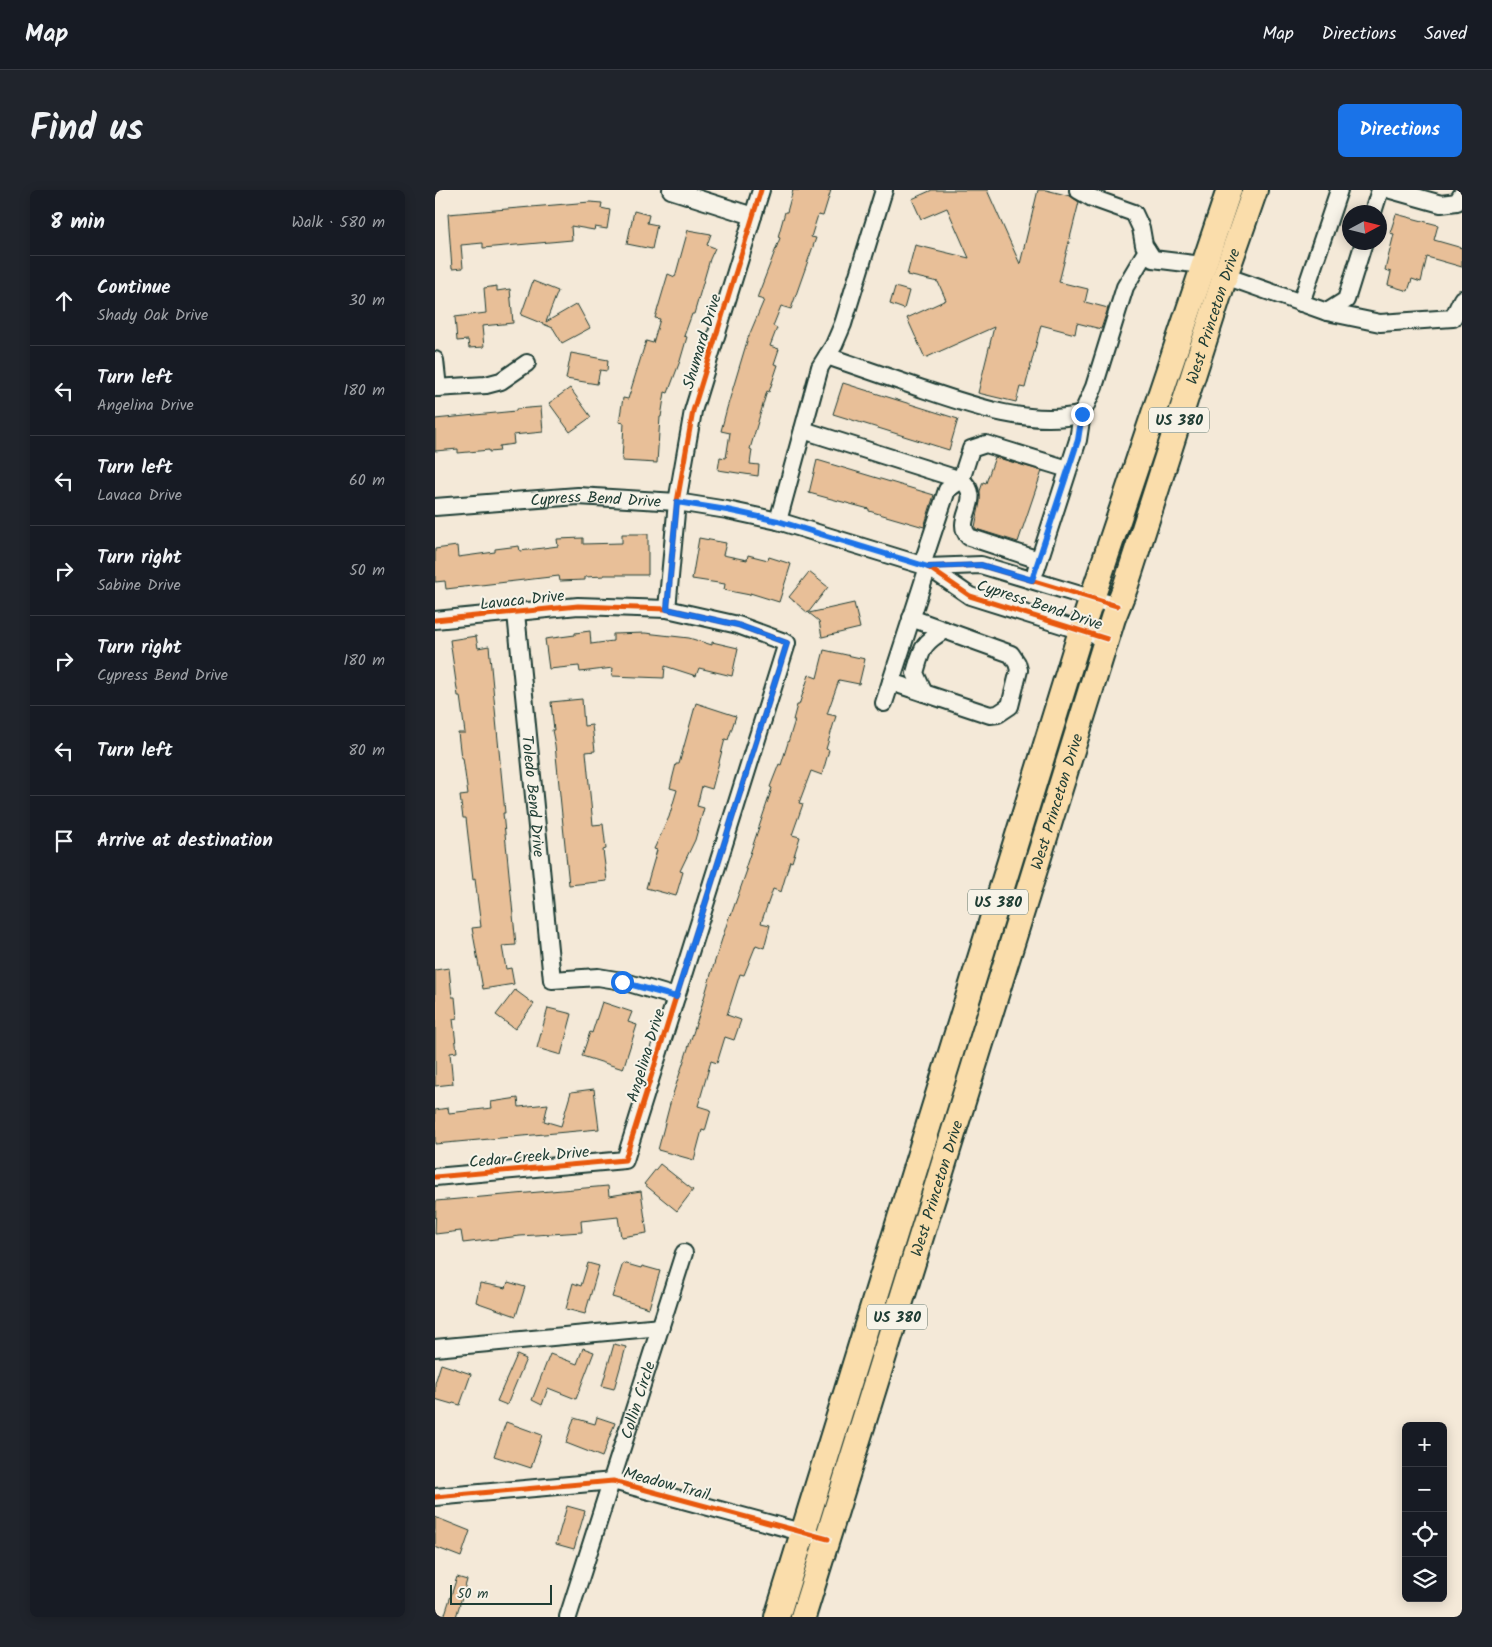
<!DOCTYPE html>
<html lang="en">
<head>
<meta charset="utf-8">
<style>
	body { margin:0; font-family:Kalam,sans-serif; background:#20242c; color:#f1f3f6 }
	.controls { position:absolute; right:15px; bottom:15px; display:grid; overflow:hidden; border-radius:8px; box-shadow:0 2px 12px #0003 }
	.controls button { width:45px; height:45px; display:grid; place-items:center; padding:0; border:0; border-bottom:1px solid #363941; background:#171b24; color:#f1f3f6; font:25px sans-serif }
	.compass { position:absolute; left:907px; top:15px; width:45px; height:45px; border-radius:50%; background:#171b24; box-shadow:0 2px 12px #0003; rotate:83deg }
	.scale { position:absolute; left:15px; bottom:12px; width:102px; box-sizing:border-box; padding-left:5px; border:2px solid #1f3d34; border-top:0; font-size:14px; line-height:18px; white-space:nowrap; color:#1f3d34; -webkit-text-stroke:4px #f7f3e8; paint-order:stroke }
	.stop { position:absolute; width:15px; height:15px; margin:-11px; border:4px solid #1a73e8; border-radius:50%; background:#fff }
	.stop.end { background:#1a73e8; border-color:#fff; box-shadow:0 1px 5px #0008 }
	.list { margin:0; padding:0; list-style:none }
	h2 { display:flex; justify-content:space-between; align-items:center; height:65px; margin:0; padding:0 20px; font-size:21px }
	h2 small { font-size:16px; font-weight:400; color:#9ea1a6 }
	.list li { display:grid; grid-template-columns:32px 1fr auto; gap:15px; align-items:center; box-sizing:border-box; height:90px; padding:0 20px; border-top:1px solid #363941 }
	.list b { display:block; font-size:19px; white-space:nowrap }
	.list p { margin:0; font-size:16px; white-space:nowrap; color:#9ea1a6 }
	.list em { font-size:16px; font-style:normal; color:#9ea1a6 }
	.icon { flex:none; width:28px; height:28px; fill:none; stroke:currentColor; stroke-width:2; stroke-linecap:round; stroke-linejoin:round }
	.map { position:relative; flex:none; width:1027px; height:1427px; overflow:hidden; border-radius:8px }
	header { display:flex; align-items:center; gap:30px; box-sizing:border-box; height:70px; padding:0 25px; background:#171b24; border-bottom:1px solid #363941 }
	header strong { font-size:24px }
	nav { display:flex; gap:28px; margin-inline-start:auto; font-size:18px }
	.intro { display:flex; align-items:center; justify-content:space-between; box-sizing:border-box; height:120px; padding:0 30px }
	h1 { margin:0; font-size:35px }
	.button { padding:12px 22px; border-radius:8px; background:#1a73e8; color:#fff; font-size:18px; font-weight:700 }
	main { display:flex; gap:30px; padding:0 30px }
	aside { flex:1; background:#171b24; border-radius:8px; box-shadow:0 2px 12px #0003 }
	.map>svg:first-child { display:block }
	.building { fill:#e8bf98; stroke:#1f3d34 }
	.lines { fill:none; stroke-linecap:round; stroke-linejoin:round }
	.minor-casing { stroke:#1f3d34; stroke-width:20 }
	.highway-casing { stroke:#1f3d34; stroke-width:28 }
	.minor { stroke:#f7f3e8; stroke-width:16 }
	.highway { stroke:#faddab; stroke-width:24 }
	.cycleway-casing { stroke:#f7f3e8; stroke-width:8 }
	.cycleway { stroke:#e8590c; stroke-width:5 }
	.route { stroke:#1a73e8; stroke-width:6 }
	.labels { text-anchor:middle; stroke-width:4; stroke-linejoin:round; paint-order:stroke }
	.shield { fill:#f7f3e8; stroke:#60746a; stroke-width:1 }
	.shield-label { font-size:15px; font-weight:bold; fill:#1f3d34 }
	.street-label { font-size:16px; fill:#1f3d34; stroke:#f7f3e8 }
</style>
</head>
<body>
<header>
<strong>Map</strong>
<nav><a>Map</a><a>Directions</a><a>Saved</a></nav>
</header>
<div class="intro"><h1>Find us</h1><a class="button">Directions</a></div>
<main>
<aside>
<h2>8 min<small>Walk · 580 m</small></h2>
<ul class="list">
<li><svg class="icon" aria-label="ahead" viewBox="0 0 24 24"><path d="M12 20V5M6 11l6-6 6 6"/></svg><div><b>Continue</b><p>Shady Oak Drive</p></div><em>30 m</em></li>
<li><svg class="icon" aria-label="left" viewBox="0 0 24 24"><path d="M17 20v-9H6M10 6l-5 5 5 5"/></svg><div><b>Turn left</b><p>Angelina Drive</p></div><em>180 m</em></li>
<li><svg class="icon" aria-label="left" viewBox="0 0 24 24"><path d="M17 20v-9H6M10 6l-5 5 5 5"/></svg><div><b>Turn left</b><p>Lavaca Drive</p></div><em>60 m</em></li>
<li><svg class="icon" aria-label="right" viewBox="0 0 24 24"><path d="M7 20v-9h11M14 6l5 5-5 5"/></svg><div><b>Turn right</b><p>Sabine Drive</p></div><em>50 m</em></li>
<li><svg class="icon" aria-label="right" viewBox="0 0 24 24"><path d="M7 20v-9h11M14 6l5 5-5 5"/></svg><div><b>Turn right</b><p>Cypress Bend Drive</p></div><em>180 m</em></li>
<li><svg class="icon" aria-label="left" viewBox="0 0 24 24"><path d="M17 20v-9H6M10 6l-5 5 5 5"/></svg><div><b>Turn left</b></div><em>80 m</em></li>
<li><svg class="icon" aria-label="arrive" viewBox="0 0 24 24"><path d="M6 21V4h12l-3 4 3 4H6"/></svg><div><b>Arrive at destination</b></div></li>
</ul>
</aside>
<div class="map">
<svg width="1027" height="1427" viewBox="0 0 1027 1427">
	<rect width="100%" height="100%" fill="#f4e9d8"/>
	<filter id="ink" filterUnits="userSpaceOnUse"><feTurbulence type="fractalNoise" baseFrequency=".02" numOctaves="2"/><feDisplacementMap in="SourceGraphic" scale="10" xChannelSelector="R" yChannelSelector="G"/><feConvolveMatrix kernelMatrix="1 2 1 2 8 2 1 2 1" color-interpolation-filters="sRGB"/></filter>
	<g filter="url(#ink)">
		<path class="building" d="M358 0H396L388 26 383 25 376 47 381 48 356 119 346 116 338 136 342 138 335 156 344 159 339 174 343 175 334 202 332 201 315 259 317 260 315 274 324 275 323 286 283 280 285 267 291 268 295 243 286 241 292 218 313 148 329 110 322 108 345 48 343 47 350 22H352Z
			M497 0H552L585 74 603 0H611L635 6 644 12 624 92 653 99 650 112 673 118 666 139 642 133 640 144 606 135 590 198 585 197 581 212 543 203 559 137 490 168 472 128 511 110 503 92 472 85 480 55 534 68 512 18 486 29 477 9Z
			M155 12 167 13 166 18 175 20 172 39 160 37 159 40 136 36 137 50 48 58V53L26 55 28 78 17 79 13 24Z
			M199 21 214 25 212 33 222 35 217 59 192 54Z
			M961 24 1003 35 999 50 1027 58V77L992 67 986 92 977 89 973 101 953 95 956 82 950 80 959 44 955 43Z
			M253 40 276 44 272 55 280 58 275 69 259 124H257L249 146 252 147 245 171 233 203 230 202 226 227H225L222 273 187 271 189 233 184 232 188 208 193 209 211 151 218 153 225 129 220 128 233 84 240 87Z
			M98 91 123 101 111 132 142 114 155 138 127 153 118 138 86 125Z
			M62 96V101L75 99 78 133 47 136 49 157 34 158 33 150 22 151 20 127 51 123 49 98Z
			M460 97 474 101 469 119 455 114Z
			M136 163 173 170 172 181 165 180 162 194 131 189Z
			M408 193 523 229 514 260 398 224Z
			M135 198 156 227 135 242 114 213Z
			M106 217 108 242 78 245 79 254 64 256 65 261 54 262V260L23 263V259L0 261V229L81 221V219Z
			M560 267 607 281 583 352 541 339 540 337 545 312V301L548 292 551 293Z
			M382 270 499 305 489 337 434 321V319L374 303Z
			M187 344H213V385H169V386L150 387V390L125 391 124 386 11 399 10 391 0 392V359L22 356 23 367 60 362V359L84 356 85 361 123 356 122 349 148 348V354L187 353Z
			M264 348 291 353 288 365 312 370 313 365 333 370 334 367 356 374 344 412 315 403V405L289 400 290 394 257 389Z
			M374 382 393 397 373 423 354 407Z
			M419 413 425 438 387 447 384 431 374 423Z
			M155 441 156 454 178 451V444L210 443 254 448 277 455V452L303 458 297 486 264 478 261 486 230 476 229 488 177 486 178 478 145 482 144 476 114 479 110 449 140 445V443Z
			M41 446 43 458 54 456 70 623H68L81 755 67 756 71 779 76 778 79 794 48 799 37 738 46 737 40 689 38 690 31 628H28L25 606 33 605 28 568H26L23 543H30L25 506H23L15 450Z
			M389 460 430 469 424 494 404 490 392 524 401 526 391 559 394 560 387 585 376 581 364 613 368 614 357 645 365 647 357 672 355 671 346 702 338 699 326 733 335 735 329 758 321 755 309 785 305 784 292 825 306 830 299 850 290 847 282 873 276 871 263 916 276 920 270 941 267 940 259 970 223 960 236 910 264 825 279 774 295 724 296 725 312 680 310 679 337 598 335 597 344 574 346 575 360 530H358L362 515H364L374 485 382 488Z
			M147 509 149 536 157 535 160 561 151 562 158 635 168 634 171 659 168 660 172 691 134 695 120 555 117 540H119L116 512Z
			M261 513 301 526 293 550 290 549 277 599 267 596 262 616 269 618 260 650 245 681 248 682 241 706 211 698 222 660 219 659 234 627 242 600 235 598 241 574H244Z
			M14 778 17 807H20L22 828 18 829 22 862 15 863 18 894 0 896V780Z
			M80 800 99 814 80 839 61 825Z
			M167 812 197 822 193 832 202 835 188 879 147 866 155 842 157 843Z
			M113 818 137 824 126 865 102 858Z
			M159 899 164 939 0 954V920L13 918 14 923 57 918 56 912 83 908 84 917 113 914 109 931 126 936 136 902Z
			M225 974 258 1000 242 1021 209 994Z
			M173 996 174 1006 206 1001 212 1043 186 1047 183 1027 146 1031 147 1042 85 1046 28 1053 26 1041 0 1044 1 1011Z
			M153 1073 164 1076 150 1124 131 1119 138 1093 146 1096Z
			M188 1073 206 1078 207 1076 225 1081 214 1118 177 1107Z
			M73 1092 90 1097 81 1126 41 1112 45 1093 71 1098Z
			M179 1154 191 1157 179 1199 167 1196Z
			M148 1158 159 1162 141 1209 113 1198 107 1215 97 1210 115 1164 142 1174Z
			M82 1165 91 1169 72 1215 62 1211Z
			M6 1174 36 1184 25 1215 18 1213 17 1214 0 1209V1193Z
			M162 1227 180 1233 167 1267 131 1253 139 1228 160 1234Z
			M71 1232 107 1245 96 1278 59 1266Z
			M132 1316 150 1321 139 1359 121 1354Z
			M0 1327 35 1341 26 1367 0 1357Z
			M22 1387 32 1390 21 1427H9Z"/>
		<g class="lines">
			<defs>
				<g id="minor">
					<path d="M236 0 318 26"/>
					<path d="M643 0 657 8 699 23 706 38 709 55 718 69 767 75"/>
					<path d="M956 0 1006 14 1022 12 1027 4"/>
					<path d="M938 22 945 0"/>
					<path d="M790 86 892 122 911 110 929 52"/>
					<path d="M866 113 904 0"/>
					<path d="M892 122 945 133 1018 128 1027 109"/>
					<path d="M392 166C421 176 450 186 479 196 529 213 595 238 647 224L659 197 690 97 712 60"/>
					<path d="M0 170 3 198"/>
					<path d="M0 198 51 195 66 191 92 173"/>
					<path d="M368 240 526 290 536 259 551 254 633 279"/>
					<path id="s1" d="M0 317 143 306 242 312 292 320 343 331 493 377 449 513"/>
					<path d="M343 331 385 177 399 155 408 134 449 0"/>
					<path d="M487 375 512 300 526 290C551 309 517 329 534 347L604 370"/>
					<path d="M601 380 643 250 647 224"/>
					<path d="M232 419 242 312 258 221 326 0"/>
					<path id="s2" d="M81 423 117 790 163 787 187 791 241 807"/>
					<path d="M0 430 143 416 232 419 303 435 352 453 190 970 0 987"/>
					<path d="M672 449 535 406 493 377 546 375 682 416"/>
					<path d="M456 492 555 525 563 524 575 516 584 480 582 473 576 464 476 428"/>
					<path d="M489 503 480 483C487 459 487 453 510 440"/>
					<path d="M0 1158 226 1137"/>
					<path d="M0 1307 178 1291 377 1345"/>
					<path id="s3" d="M133 1427 249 1063"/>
				</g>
				<g id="highway">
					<path d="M342 1427 646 441 794 0"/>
					<path id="s4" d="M368 1427 678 428 690 398 790 86 820 0"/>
				</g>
			</defs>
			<use href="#minor" class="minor-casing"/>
			<use href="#highway" class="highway-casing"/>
			<use href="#minor" class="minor"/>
			<use href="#highway" class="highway"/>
			<defs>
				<path id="cycleway" d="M232 419 242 312 258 221 326 0
					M0 430 143 416 232 419 303 435 352 453 190 970 0 987
					M672 449 535 406 493 377 546 375 682 416
					M0 1307 178 1291 393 1349"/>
			</defs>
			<use href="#cycleway" class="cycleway-casing"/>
			<use href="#cycleway" class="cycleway"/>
		</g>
	</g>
	<g class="lines" filter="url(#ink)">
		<path class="route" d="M187 792 241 807 352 453 303 435 232 419 242 312 292 320 343 331 493 377 546 375 597 390 643 250 647 224"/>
	</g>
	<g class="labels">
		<g class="shield">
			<rect x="714" y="217.5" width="60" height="25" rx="4"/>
			<rect x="533" y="699.5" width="60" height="25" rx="4"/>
			<rect x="432" y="1114.5" width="60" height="25" rx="4"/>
		</g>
		<g class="shield-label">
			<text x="744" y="235">US 380</text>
			<text x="563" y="717">US 380</text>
			<text x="462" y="1132">US 380</text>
		</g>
		<g class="street-label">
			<text dy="6" stroke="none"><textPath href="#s4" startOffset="1364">West Princeton Drive</textPath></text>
			<text transform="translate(266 151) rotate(-73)" y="6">Shumard Drive</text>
			<text dy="6" stroke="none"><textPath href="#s1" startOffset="161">Cypress Bend Drive</textPath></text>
			<text transform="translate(87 409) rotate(-6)" y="6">Lavaca Drive</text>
			<text transform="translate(605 414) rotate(18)" y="6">Cypress Bend Drive</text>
			<text dy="6" stroke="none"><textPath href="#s2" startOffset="184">Toledo Bend Drive</textPath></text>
			<text dy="6" stroke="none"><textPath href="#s4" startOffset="854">West Princeton Drive</textPath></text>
			<text transform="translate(210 865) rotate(-73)" y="6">Angelina Drive</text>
			<text transform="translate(94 966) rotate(-5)" y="6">Cedar Creek Drive</text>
			<text dy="6" stroke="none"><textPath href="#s4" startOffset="449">West Princeton Drive</textPath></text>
			<text dy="6" stroke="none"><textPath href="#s3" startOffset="228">Collin Circle</textPath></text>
			<text transform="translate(232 1293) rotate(15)" y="6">Meadow Trail</text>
		</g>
	</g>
</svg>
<div class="controls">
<button>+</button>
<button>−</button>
<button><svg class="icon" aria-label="locate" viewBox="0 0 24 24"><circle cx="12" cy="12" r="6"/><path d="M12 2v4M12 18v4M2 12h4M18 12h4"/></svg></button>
<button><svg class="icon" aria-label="layers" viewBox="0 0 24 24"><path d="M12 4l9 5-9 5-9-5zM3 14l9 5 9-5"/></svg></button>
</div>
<svg class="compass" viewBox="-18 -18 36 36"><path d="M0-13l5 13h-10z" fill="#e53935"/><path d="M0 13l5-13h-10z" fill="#9ea1a6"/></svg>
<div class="scale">50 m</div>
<div class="stop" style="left:187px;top:792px"></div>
<div class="stop end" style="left:647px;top:224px"></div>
</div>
</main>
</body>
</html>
